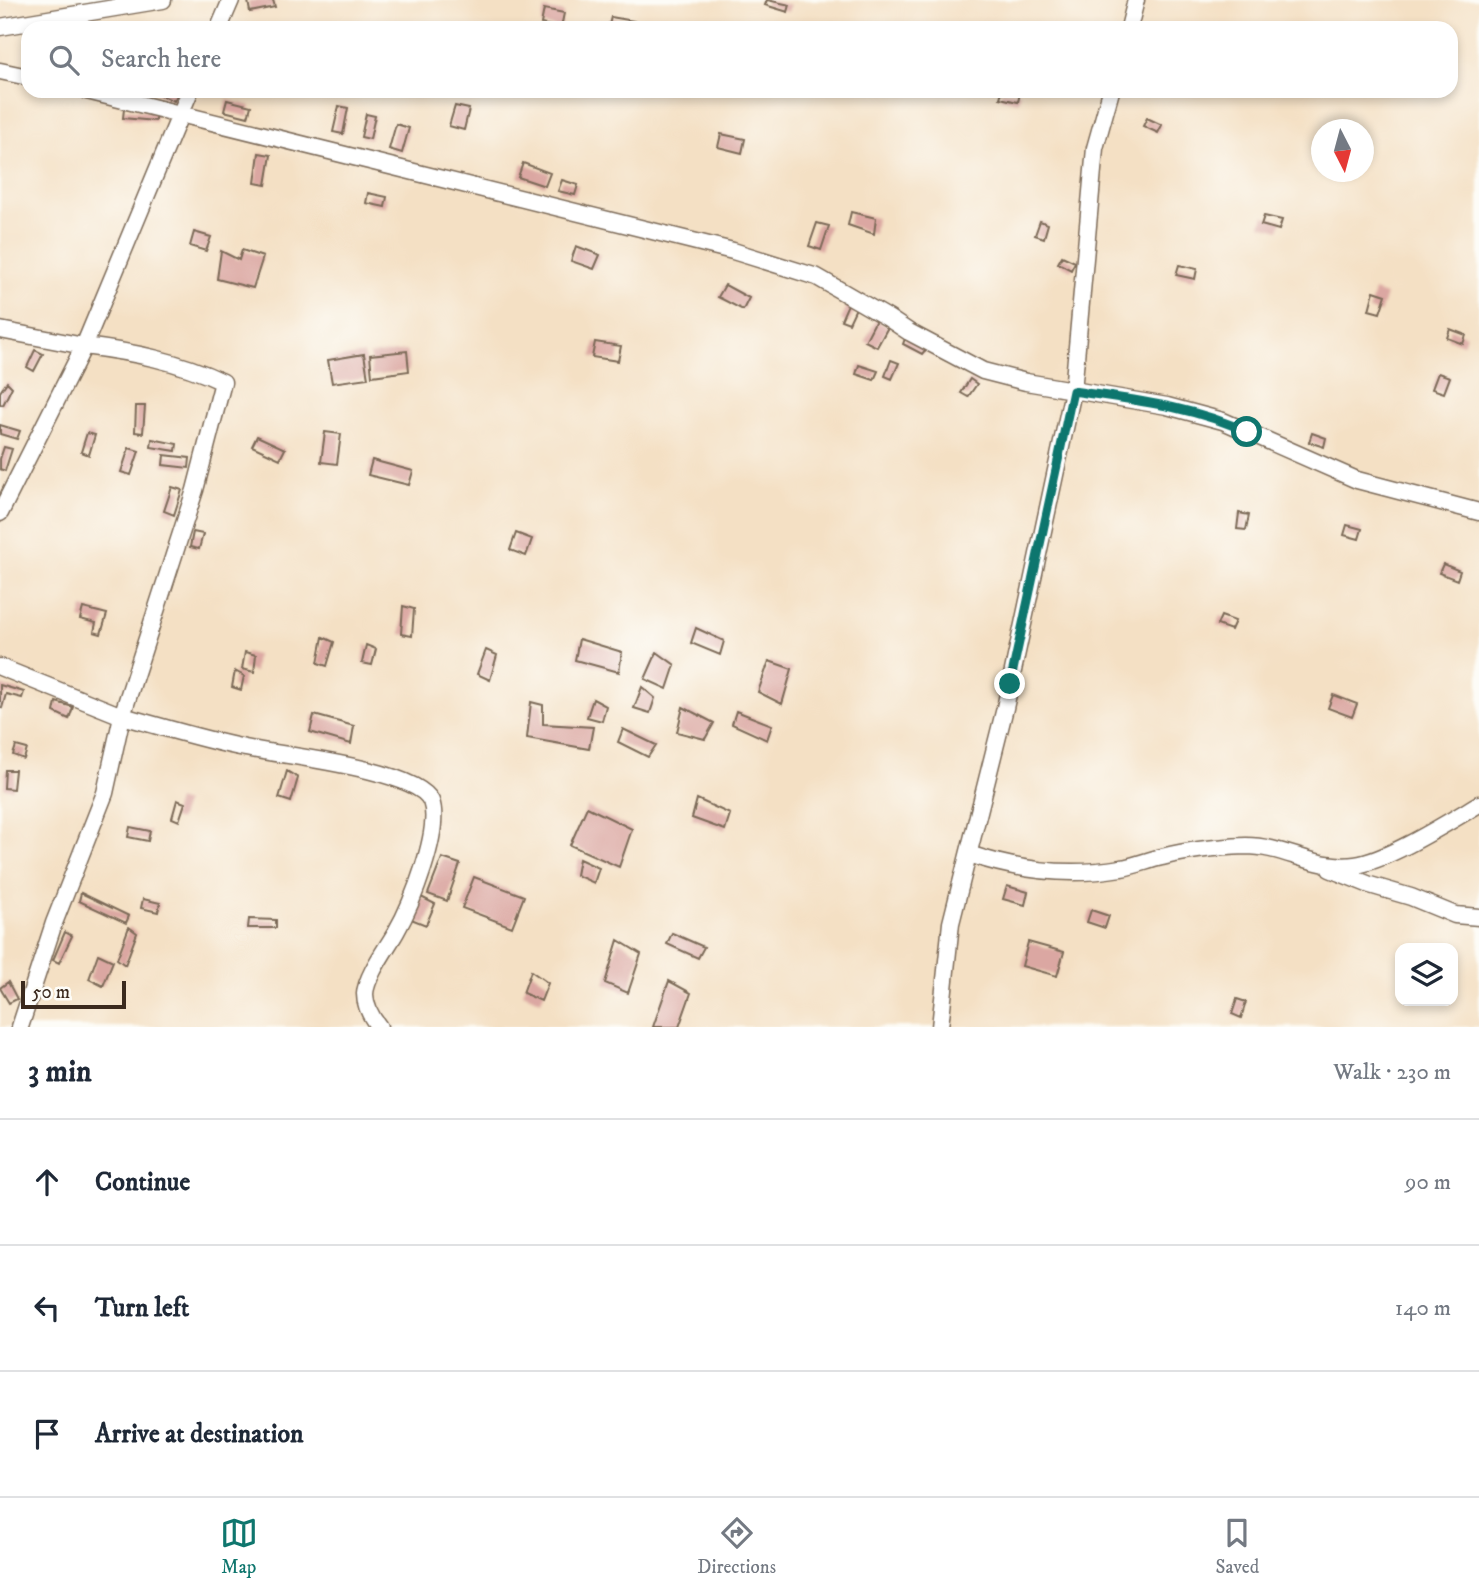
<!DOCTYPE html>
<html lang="en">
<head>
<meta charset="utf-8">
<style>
	body { margin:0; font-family:"IM FELL DW Pica",serif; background:#f6f6f7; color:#1f2937 }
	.controls { position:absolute; right:21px; bottom:21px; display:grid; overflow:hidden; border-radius:14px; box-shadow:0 4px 10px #0003 }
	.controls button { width:63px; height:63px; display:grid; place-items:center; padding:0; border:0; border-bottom:2px solid #e0e1e3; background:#fff; color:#1f2937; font:35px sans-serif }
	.compass { position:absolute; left:1311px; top:119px; width:63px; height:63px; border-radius:50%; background:#fff; box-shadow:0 4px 10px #0003; rotate:174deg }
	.scale { position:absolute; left:21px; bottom:18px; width:105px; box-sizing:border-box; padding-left:7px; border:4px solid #3b2a1e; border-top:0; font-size:19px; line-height:24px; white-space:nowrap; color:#3b2a1e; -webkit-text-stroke:5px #fdfcf7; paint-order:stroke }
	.stop { position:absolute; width:21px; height:21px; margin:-16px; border:5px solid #0f766e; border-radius:50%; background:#fff }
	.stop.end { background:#0f766e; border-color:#fff; box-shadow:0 2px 7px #0008 }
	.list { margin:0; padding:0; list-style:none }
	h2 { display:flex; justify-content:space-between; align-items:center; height:91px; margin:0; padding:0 28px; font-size:30px }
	h2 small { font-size:23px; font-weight:400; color:#747a83 }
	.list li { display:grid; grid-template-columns:46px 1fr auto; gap:21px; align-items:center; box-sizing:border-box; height:126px; padding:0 28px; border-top:2px solid #e0e1e3 }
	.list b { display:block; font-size:26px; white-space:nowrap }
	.list em { font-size:23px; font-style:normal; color:#747a83 }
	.icon { flex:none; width:38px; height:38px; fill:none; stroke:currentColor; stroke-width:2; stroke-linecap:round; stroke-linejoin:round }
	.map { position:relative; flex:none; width:1479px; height:1027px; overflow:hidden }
	.search { position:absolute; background:#fff; box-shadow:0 4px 10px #0003; left:21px; right:21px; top:21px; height:77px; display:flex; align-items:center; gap:18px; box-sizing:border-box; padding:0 24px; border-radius:21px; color:#747a83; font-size:26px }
	.sheet { height:469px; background:#fff }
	nav { display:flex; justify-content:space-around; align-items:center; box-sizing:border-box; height:98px; border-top:2px solid #e0e1e3; background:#fff; font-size:19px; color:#747a83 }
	nav a { display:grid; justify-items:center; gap:4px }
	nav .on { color:#0f766e }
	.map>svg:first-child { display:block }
	.building { fill:#dba7a2 }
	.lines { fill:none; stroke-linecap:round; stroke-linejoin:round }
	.street-casing { stroke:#7c6a58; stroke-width:19 }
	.street { stroke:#fff; stroke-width:16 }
	.route { stroke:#0f766e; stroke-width:9 }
</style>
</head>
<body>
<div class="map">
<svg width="1479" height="1027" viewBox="0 0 1479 1027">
	<rect width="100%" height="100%" fill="#fdfcf7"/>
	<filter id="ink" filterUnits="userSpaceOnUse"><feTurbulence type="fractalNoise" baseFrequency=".0143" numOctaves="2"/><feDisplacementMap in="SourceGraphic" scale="14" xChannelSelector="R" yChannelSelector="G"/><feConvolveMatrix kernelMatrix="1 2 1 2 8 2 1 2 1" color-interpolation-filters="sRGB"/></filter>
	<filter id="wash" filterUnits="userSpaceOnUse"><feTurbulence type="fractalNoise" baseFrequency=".00686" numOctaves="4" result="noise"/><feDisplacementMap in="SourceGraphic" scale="28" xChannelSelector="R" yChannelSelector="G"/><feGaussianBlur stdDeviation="1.57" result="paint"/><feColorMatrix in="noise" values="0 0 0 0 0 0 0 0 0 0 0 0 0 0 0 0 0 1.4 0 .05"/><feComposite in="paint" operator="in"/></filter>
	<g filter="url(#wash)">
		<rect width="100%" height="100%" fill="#f4e0c4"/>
		<g id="blocks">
			<path class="building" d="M273 0 275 7 250 12 248 1Z
				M767 0 790 5 788 12 765 5Z
				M544 9 564 13 561 28 541 24Z
				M611 17 634 21 633 28 609 25Z
				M151 91H173L178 93 174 101Z
				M1002 91 1020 93 1018 102 1000 98Z
				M227 100 251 106 248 117 224 111Z
				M339 106 348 108 343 134 333 132Z
				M455 106 469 109 464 130 449 126Z
				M124 109 156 112 155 121 123 118Z
				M366 114 375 116 370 139 361 137Z
				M1147 118 1162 125 1158 133 1143 126Z
				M396 124 409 128 402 153 389 149Z
				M721 134 745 139 742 153 718 147Z
				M259 153 271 155 266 185 255 183Z
				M523 163 550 173 545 186 518 177Z
				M562 180 578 185 575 195 558 191Z
				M368 193 387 197 385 207 366 203Z
				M851 212 876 218 874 234 848 225Z
				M1264 216 1282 220 1279 230 1261 225Z
				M1040 221 1048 224 1044 238 1035 235Z
				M817 223 829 226 821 250 809 246Z
				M194 232 211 237 206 251 190 246Z
				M576 246 600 255 594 269 571 261Z
				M242 250 263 257 253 288 217 279 221 251 239 260Z
				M1062 256 1075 262 1071 270 1058 263Z
				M1179 265 1197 269 1195 279 1176 275Z
				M725 285 749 298 743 310 718 297Z
				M1374 291 1386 295 1380 313 1369 310Z
				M848 304 856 308 849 323 841 320Z
				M876 320 888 327 877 347 865 341Z
				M1450 329 1466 335 1463 344 1447 338Z
				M906 336 927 348 922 354 903 344Z
				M595 342 621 346 618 361 592 357Z
				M35 350 43 354 34 371 27 367Z
				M407 351 409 371 372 376 370 355Z
				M364 354 368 378 332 383 328 360Z
				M891 360 899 363 892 379 885 376Z
				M859 365 878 371 874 380 856 374Z
				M1438 373 1450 377 1444 393 1432 389Z
				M970 379 977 384 968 397 961 393Z
				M7 382 12 387 3 405 0 404V392Z
				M136 406H145L143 433 135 432Z
				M0 425 20 431 17 439 0 434Z
				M325 432 341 434 337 464 321 462Z
				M87 433 95 435 89 455 81 452Z
				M1312 433 1326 438 1324 447 1309 442Z
				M257 436 285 449 280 459 252 446Z
				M152 439 177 444 176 451 151 447Z
				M4 447 12 449 5 471 0 469V459Z
				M129 448 139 451 131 475 121 472Z
				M164 455 190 458 189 468 163 465Z
				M372 460 413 471 409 485 368 475Z
				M172 487 182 490 174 515 164 511Z
				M1239 513 1249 515 1246 530 1237 529Z
				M1347 525 1362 529 1359 539 1344 535Z
				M193 532 203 534 199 549 190 547Z
				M516 533 532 539 526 556 510 550Z
				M1443 564 1460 571 1457 580 1439 573Z
				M403 606 414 609 412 636 401 634Z
				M83 608 107 614 101 634 94 632 96 623 80 619Z
				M1221 616 1235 621 1231 630 1217 625Z
				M696 628 724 641 720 655 691 643Z
				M323 637 334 642 327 666 318 663Z
				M579 639 622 652 619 672 575 660Z
				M366 645 376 649 372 665 362 663Z
				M486 650 497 655 490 680 477 674Z
				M245 652 256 655 254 672 242 669Z
				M657 652 675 665 667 689 645 679Z
				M769 661 792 669 782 704 758 692Z
				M235 671 244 676 241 690 232 687Z
				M0 685 24 692 22 698 6 694 2 708 0 707Z
				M642 687 655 698 650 713 634 708Z
				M1333 695 1357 704 1352 717 1328 708Z
				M593 699 606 706 602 721 587 717Z
				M56 702 73 707 69 719 54 712Z
				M531 702 543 705V724L593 727 589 749 527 738Z
				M683 707 714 723 705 739 677 732Z
				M736 711 772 725 767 740 732 724Z
				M314 715 354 726 351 744 310 732Z
				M623 729 656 745 648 757 618 742Z
				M16 746 27 749 24 759 13 755Z
				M5 770H15L13 789 4 788Z
				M287 771 298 778 291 802 279 798Z
				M697 799 730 814 725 830 692 818Z
				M177 800 185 803 179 821 172 818Z
				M587 807 632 829 619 867 570 845Z
				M130 827 150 831 148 841 128 837Z
				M442 858 460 864 447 901 428 894Z
				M579 859 599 868 594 883 576 875Z
				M474 877 524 896 512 927 462 908Z
				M1007 886 1028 892 1025 905 1003 899Z
				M81 893 129 916 126 923 79 901Z
				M421 897 435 904 426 925 411 919Z
				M143 899 160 903 158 912 141 908Z
				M1091 910 1109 916 1105 928 1087 922Z
				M249 919 276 920V928H248Z
				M129 927 137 933 125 965 117 959Z
				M65 932 72 936 59 963 53 960Z
				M672 933 704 947 698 958 667 944Z
				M618 940 641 954 628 993 605 983Z
				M1028 942 1064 952 1057 976 1022 966Z
				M98 954 113 961 103 986 89 979Z
				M531 971 548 983 541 1001 523 993Z
				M669 981 691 993 679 1027H653Z
				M8 982 17 999 9 1003 0 988Z
				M1237 999 1246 1002 1241 1018 1232 1014Z"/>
		</g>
	</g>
	<g filter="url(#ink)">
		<use href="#blocks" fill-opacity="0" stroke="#7c6a58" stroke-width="2"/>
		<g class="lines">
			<defs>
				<path id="street" d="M0 27 163 0
					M219 28 231 0
					M1129 28 1136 0
					M0 71 28 77
					M87 91 733 251 817 277 888 318 909 332 983 371 1026 382 1167 406 1223 421 1357 480 1479 512
					M0 330 84 346 0 513
					M0 667 122 716 195 490 223 382C179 361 132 352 84 346L190 91
					M969 854C1019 871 1069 877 1121 868 1135 866 1148 860 1162 857 1189 850 1219 847 1246 846 1285 846 1315 870 1355 865 1387 861 1450 821 1479 804
					M1330 869 1370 885 1411 897 1455 915 1479 917
					M20 1027 54 923 105 793 122 716C163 727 204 740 245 748 280 755 417 769 431 801 442 830 411 906 396 932 387 948 366 976 365 994 365 1007 371 1017 379 1027
					M940 1027 951 923 1005 708 1073 391 1095 148 1111 91"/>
			</defs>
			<use href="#street" class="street-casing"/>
			<use href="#street" class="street"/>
		</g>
	</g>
	<g class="lines" filter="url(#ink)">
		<path class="route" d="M1010 684 1073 391C1132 400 1193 406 1247 432"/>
	</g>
</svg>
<div class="controls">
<button><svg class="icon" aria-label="layers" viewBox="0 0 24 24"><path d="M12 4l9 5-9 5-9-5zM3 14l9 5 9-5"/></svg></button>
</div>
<svg class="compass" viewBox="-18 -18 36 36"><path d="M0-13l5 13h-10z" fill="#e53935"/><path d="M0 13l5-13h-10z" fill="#747a83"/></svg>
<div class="scale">50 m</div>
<div class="stop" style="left:1247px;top:432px"></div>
<div class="stop end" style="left:1010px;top:684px"></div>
<div class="search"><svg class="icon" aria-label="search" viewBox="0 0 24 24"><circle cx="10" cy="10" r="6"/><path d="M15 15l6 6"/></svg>Search here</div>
</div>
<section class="sheet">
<h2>3 min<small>Walk · 230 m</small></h2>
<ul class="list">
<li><svg class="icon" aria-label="ahead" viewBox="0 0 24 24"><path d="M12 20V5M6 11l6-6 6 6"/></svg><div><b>Continue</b></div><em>90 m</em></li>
<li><svg class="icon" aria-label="left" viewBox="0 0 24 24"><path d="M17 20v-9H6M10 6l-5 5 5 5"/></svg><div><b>Turn left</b></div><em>140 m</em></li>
<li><svg class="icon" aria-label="arrive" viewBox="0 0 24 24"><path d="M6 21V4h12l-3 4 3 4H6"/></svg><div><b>Arrive at destination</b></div></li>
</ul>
</section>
<nav>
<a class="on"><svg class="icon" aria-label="map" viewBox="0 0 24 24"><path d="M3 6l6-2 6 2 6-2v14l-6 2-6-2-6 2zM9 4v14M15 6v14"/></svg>Map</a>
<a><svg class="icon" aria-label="directions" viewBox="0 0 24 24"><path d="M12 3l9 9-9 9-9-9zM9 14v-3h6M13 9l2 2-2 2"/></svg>Directions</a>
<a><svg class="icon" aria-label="saved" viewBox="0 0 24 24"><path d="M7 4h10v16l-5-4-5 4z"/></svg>Saved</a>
</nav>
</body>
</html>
